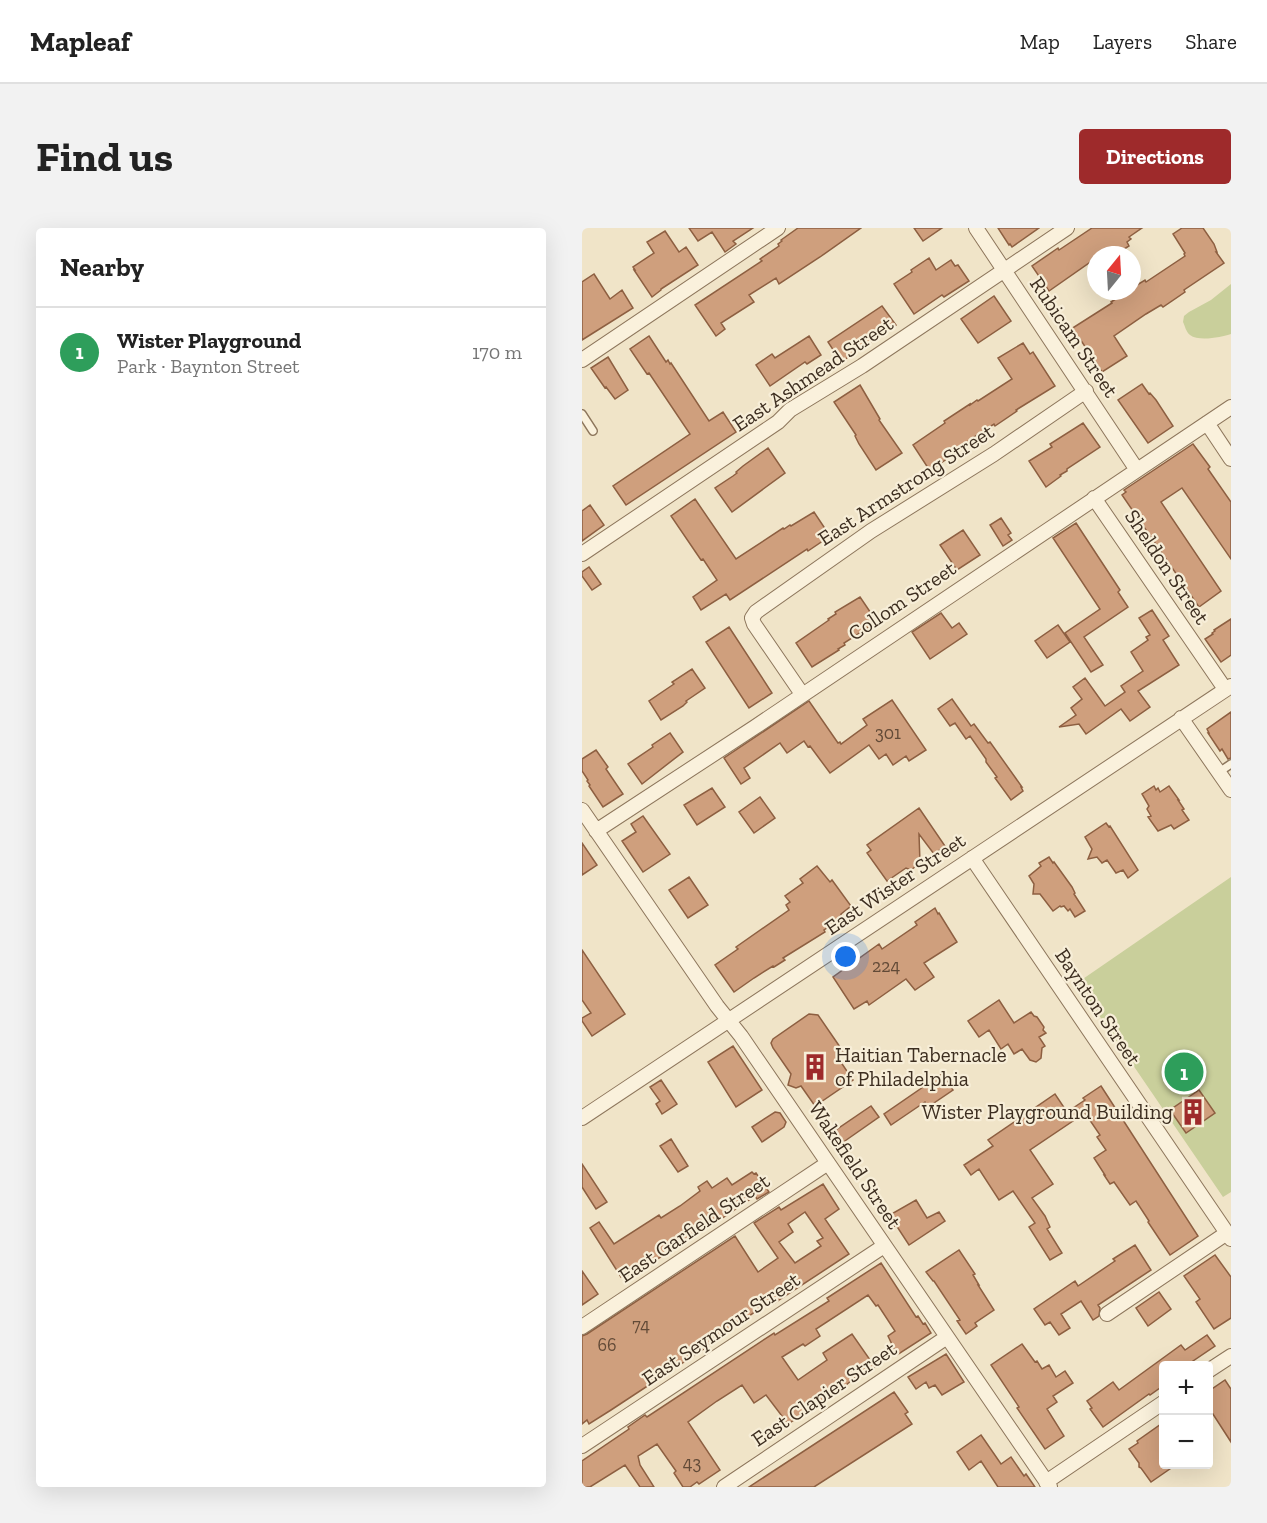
<!DOCTYPE html>
<html lang="en">
<head>
<meta charset="utf-8">
<style>
	body { margin:0; font-family:"Zilla Slab",serif; background:#f2f2f2; color:#222 }
	.controls { position:absolute; right:18px; bottom:18px; display:grid; overflow:hidden; border-radius:6px; box-shadow:0 6px 24px #0002 }
	.controls button { width:54px; height:54px; display:grid; place-items:center; padding:0; border:0; border-bottom:2px solid #e0e0e0; background:#fff; color:#222; font:30px sans-serif }
	.compass { position:absolute; left:505px; top:18px; width:54px; height:54px; border-radius:50%; background:#fff; box-shadow:0 6px 24px #0002; rotate:18deg }
	.you { position:absolute; left:264px; top:729px; width:21px; height:21px; margin:-15px; border:4px solid #fff; border-radius:50%; background:#1a73e8; box-shadow:0 0 0 9px #1a73e833 }
	.badge { display:grid; place-items:center; width:39px; height:39px; border-radius:50%; background:#9e2a2b; color:#fff; font-size:20px; font-weight:700 }
	.pin { position:absolute; translate:-50% -50%; border:3px solid #fff; box-shadow:0 2px 6px #0006 }
	.list { margin:0; padding:0; list-style:none }
	h2 { display:flex; justify-content:space-between; align-items:center; height:78px; margin:0; padding:0 24px; font-size:26px }
	h2 small { font-size:20px; font-weight:400; color:#767676 }
	.list li { display:grid; grid-template-columns:39px 1fr auto; gap:18px; align-items:center; box-sizing:border-box; height:90px; padding:0 24px; border-top:2px solid #e0e0e0 }
	.list b { display:block; font-size:22px; white-space:nowrap }
	.list p { margin:0; font-size:20px; white-space:nowrap; color:#767676 }
	.list em { font-size:20px; font-style:normal; color:#767676 }
	.map { position:relative; flex:none; width:649px; height:1259px; overflow:hidden; border-radius:6px }
	header { display:flex; align-items:center; gap:36px; box-sizing:border-box; height:84px; padding:0 30px; background:#fff; border-bottom:2px solid #e0e0e0 }
	header strong { font-size:28px }
	nav { display:flex; gap:33px; margin-inline-start:auto; font-size:21px }
	.intro { display:flex; align-items:center; justify-content:space-between; box-sizing:border-box; height:144px; padding:0 36px }
	h1 { margin:0; font-size:42px }
	.button { padding:15px 27px; border-radius:6px; background:#9e2a2b; color:#fff; font-size:21px; font-weight:700 }
	main { display:flex; gap:36px; padding:0 36px }
	aside { flex:1; background:#fff; border-radius:6px; box-shadow:0 6px 24px #0002 }
	.map>svg:first-child { display:block }
	.green { fill:#c9cf9b }
	.building { fill:#cf9f7d; stroke:#8d5f41; stroke-width:1.5; fill-rule:evenodd }
	.lines { fill:none; stroke-linecap:round; stroke-linejoin:round }
	.lane-casing { stroke:#8d765c; stroke-width:10 }
	.street-casing { stroke:#8d765c; stroke-width:16 }
	.lane { stroke:#faf1dc; stroke-width:7 }
	.street { stroke:#faf1dc; stroke-width:14 }
	.labels { text-anchor:middle; stroke-width:4.5; stroke-linejoin:round; paint-order:stroke }
	.number-label { font-size:18px; fill:#624a37 }
	.street-label { font-size:21px; fill:#3d2e20; stroke:#f7eed8 }
	.poi-label { font-size:21px; fill:#3d2e20; stroke:#f7eed8; text-anchor:start }
</style>
</head>
<body>
<header>
<strong>Mapleaf</strong>
<nav><a>Map</a><a>Layers</a><a>Share</a></nav>
</header>
<div class="intro"><h1>Find us</h1><a class="button">Directions</a></div>
<main>
<aside>
<h2>Nearby<small></small></h2>
<ul class="list">
<li><span class="badge" style="background:#2e9e5b">1</span><div><b>Wister Playground</b><p>Park · Baynton Street</p></div><em>170 m</em></li>
</ul>
</aside>
<div class="map">
<svg width="649" height="1259" viewBox="0 0 649 1259">
	<rect width="100%" height="100%" fill="#f0e4c8"/>
	<path class="green" d="M649 56V106C640 109 617 114 608 107 604 104 603 98 601 94L602 88 607 84 629 72Z
		M649 649V964L641 969 495 755Z"/>
	<path class="building" d="M107 0H171L151 13 154 16 143 24 130 4 116 13Z
		M216 0H279L238 29 197 56 194 50 167 67 172 74 139 95 143 101 134 108 113 77 180 33 178 31 197 18 196 16 200 13 199 12Z
		M332 0H360L341 13Z
		M416 0H457L430 19 428 16 427 17Z
		M510 0H560L547 9 549 11 545 14 547 18 533 27H514V30L467 63 450 38 476 20 477 22Z
		M600 0H621L632 16 635 24H634L642 35 602 62 603 64 581 79 579 77 564 86 532 108 545 128 520 144 498 111 496 112 489 101 530 75 529 74 546 63H550V60L563 52 564 54 603 28 602 26 603 25 591 6Z
		M83 3 97 24 104 19 116 37 79 61V62L70 69 52 42H53L51 39 72 25 65 14Z
		M347 30 354 42 369 32 373 38 376 37 387 53 362 69 360 67 332 86 312 56 330 44 329 42Z
		M12 46 28 71 40 62 51 80 0 112V54Z
		M412 68 429 93 396 115 379 91Z
		M300 78 314 97 259 134 246 114Z
		M67 108 84 134 86 132 88 136 89 135 127 193 141 184 154 204 44 277 31 258 108 206 67 145 65 146 48 121Z
		M227 108 239 127 225 136 223 134 188 158 174 137 190 126 193 130Z
		M441 115 448 126 451 124 473 158 434 182 435 183 413 198 412 196 401 203 379 218 380 219 373 225 348 243 331 217 363 195 362 193 388 176V177L395 172 396 173 430 151 416 130Z
		M26 129 46 162 33 171 24 159 23 160 9 140Z
		M560 156 567 166 568 165 574 172 591 198 566 215 536 172Z
		M278 157 298 191 297 192 320 225 294 242 277 216 273 208 274 207 252 174Z
		M501 195 518 219 485 241V243L478 247 479 248 464 259 447 233 470 219 468 216Z
		M611 216 628 239 626 241 649 274V331L600 260 579 274 639 363 617 379 540 267 544 264 542 262Z
		M186 220 203 245 150 284 133 260 151 248 155 245 154 244 161 238Z
		M113 271 154 331 201 300 202 301 208 297 209 298 232 284 248 308 226 323 225 321 148 372 144 366 119 382 111 369 135 352 121 331 119 332 89 288Z
		M8 277 22 297 0 313V283Z
		M419 290 429 305 426 307 430 312 421 318 408 297Z
		M494 295 538 362 536 364 546 379 502 409 521 437 509 444 483 405 518 381 471 310Z
		M381 302 398 327 375 342 358 317Z
		M7 339 19 356 10 362 0 348V344Z
		M278 369 295 394 262 415 263 417 256 421 257 422 230 439 214 415 247 392 246 391 254 386 253 384Z
		M570 382 587 408 581 412 597 437 556 463 568 479 548 493 539 481 504 506 497 496 477 499 494 487 489 480 500 471 491 459 503 450 523 478 543 464 539 458 561 443 549 424 566 412 564 409 568 407 557 390Z
		M359 385 370 400 377 395 385 406 348 431 330 404Z
		M649 391V427L639 434 623 411 631 406 630 405 633 403 632 402Z
		M476 397 488 414 465 430 453 413Z
		M147 399 190 465 167 480 124 414Z
		M110 441 123 460 104 473 105 474 101 478 79 492 67 473 92 456 90 454Z
		M370 471 389 498 392 496 406 515 408 514 440 559H439L441 563 429 572 413 550 415 549 404 534V531L388 508 384 511 373 495 368 498 356 481Z
		M310 472 344 522 327 533 324 528 311 537 304 526 297 531 287 517 248 545 228 518 226 519 222 513 205 525 198 515 162 540 168 550 159 556 142 530 227 473 256 515 258 514 259 516 285 497 281 491Z
		M649 484V530L646 531 640 521 638 523 626 505H627L625 501Z
		M88 505 101 524 60 556 46 536 71 519 70 517Z
		M14 522 26 539 24 541 41 566 21 579 7 558 8 557 5 553 6 552 0 543V531Z
		M572 558 574 562 576 560 578 564 587 558 597 572H596L602 581 600 582 607 592 592 601 589 597 576 603 566 589 569 588 565 581 567 578 560 566Z
		M130 560 143 579 115 597 102 577Z
		M178 569 193 590 172 605 157 584Z
		M337 580 363 618 352 626 337 606 338 635 329 642 324 640 305 653 285 625 289 622 285 617Z
		M61 588 88 626 61 644 40 613 54 604 49 596Z
		M524 595 527 599 528 598 556 642 546 650 541 642 534 645 525 632 520 635 515 629 506 631 510 621 503 609Z
		M0 615 15 637 0 647Z
		M467 629 471 635 472 634 490 659 493 665 492 666 503 683 493 689 488 681 486 683 482 678 479 679 478 678 471 683 458 666H451L452 656 447 648 459 638 457 635Z
		M235 638 248 654 250 652 269 678 259 686V687L257 689 258 691 242 702 243 704 201 730 203 732 192 739 191 738 172 750 152 764 133 737 156 721 154 719 207 682 204 677 208 674 203 668 221 655 218 651Z
		M107 649 126 677 106 690 87 662Z
		M353 680 356 686 357 685 375 714 342 735 352 749 333 762 324 751 287 777 285 773 272 781 251 749 297 716 300 721 335 697 333 694Z
		M0 722 43 786 10 808 0 793V790L9 785 0 772Z
		M417 772 432 795 449 784 452 788 455 789 462 799 461 802 464 805 457 809 463 818 460 820 459 830 454 834 448 832 440 821 432 826 426 816 419 821 407 802 397 809 386 793Z
		M227 786 236 787 258 819 262 826 256 830 271 852 233 878 219 858 214 860 206 857 209 846 191 820 189 815 191 811Z
		M151 818 180 862 154 879 126 834Z
		M360 846 371 862 346 879 343 874 309 897 302 886Z
		M79 852 95 876 80 886 74 876 78 873 68 859Z
		M519 858 616 1008 588 1027 566 994 567 993 554 973 548 977 532 954 528 956 522 947H523L512 930 524 922 515 909 518 907 503 885 448 922 471 956 450 970 463 988 468 999 465 1001 480 1025 468 1032 447 999 453 995 431 963 417 972 397 941 389 947 382 937 411 918 406 912 473 866 485 884 503 872 501 870Z
		M617 862 633 885 604 905 588 882Z
		M289 878 297 889 260 915 259 913 255 916 248 906Z
		M193 884 198 885 204 894 202 899 180 914 170 899Z
		M89 911 106 938 96 944 78 918Z
		M0 936 25 974 14 981 0 959Z
		M170 944 172 946 174 945 187 964 175 971 173 968 130 997 123 1000 121 999 97 1016 98 1018 89 1024 88 1023 63 1039 62 1037 42 1050 41 1048 39 1049 8 1000 17 994 32 1016 77 987 79 990 98 978 118 963 116 959 125 953 130 960 145 950 150 957Z
		M241 956 257 981 243 991 267 1026 191 1076 186 1075 139 1107 140 1108 124 1118 125 1119 29 1182 7 1196 5 1192 0 1196V1108L5 1106 153 1008 176 1044 196 1030 172 995 197 979 199 982ZM223 984 241 1010 235 1013 239 1018 213 1035 197 1014 211 1004 206 996Z
		M334 972 345 990 357 984 363 993 327 1017 314 997 312 998 306 988Z
		M553 1017 569 1042 516 1077 518 1080 517 1088 511 1092 499 1073 479 1086 488 1100 477 1107 468 1094 463 1097 452 1081 493 1053 496 1058 533 1033 531 1031Z
		M377 1022 393 1046 391 1047 397 1057H396L412 1082 393 1095 395 1098 384 1106 375 1093 378 1092 352 1053H351L344 1044Z
		M633 1027 649 1049V1090L632 1101 614 1074 618 1071 602 1048Z
		M299 1035 334 1089 336 1088 341 1096 343 1095 349 1105 315 1127 306 1108 313 1103 296 1077 294 1078 286 1067 234 1101 238 1108 223 1118 221 1116 200 1129 216 1152 245 1132 241 1125 270 1106 293 1139 283 1146 281 1143 258 1162 206 1196 184 1167 172 1175 160 1157 135 1173 106 1194 138 1242 117 1256 115 1254 108 1259H101L92 1245 94 1243 75 1216 56 1228 58 1237 72 1259H58L43 1237 8 1259H0V1233L47 1201 46 1199 63 1187 65 1189 192 1105 193 1107 247 1073 245 1070Z
		M0 1043 16 1066 0 1077Z
		M577 1064 589 1081 566 1098 554 1080Z
		M625 1107 633 1118 605 1137H582V1157L568 1167 567 1166 521 1199 508 1181 510 1180 505 1173 531 1154 537 1162 599 1117 603 1122Z
		M440 1116 453 1134 455 1133 460 1141 467 1137 474 1149 483 1143 491 1155 471 1168 475 1174 465 1181 482 1208 463 1221 435 1180 437 1179 409 1137Z
		M364 1126 382 1154 360 1167 353 1157 347 1160 344 1154 334 1161 326 1149Z
		M643 1152 649 1161V1214L627 1180V1163Z
		M312 1164 326 1184 323 1186 330 1196 232 1259H167Z
		M582 1194V1236H595L569 1254 559 1240 557 1239V1235L547 1221 556 1215 555 1213Z
		M399 1207 419 1236 429 1229 442 1248 444 1246 453 1259H416L399 1233 387 1242 375 1224Z"/>
	<g class="lines">
		<defs>
			<path id="lane" d="M0 186 11 203
				M637 544 649 536"/>
			<path id="street" d="M394 0 555 242
				M0 132 196 0
				M625 195 649 231
				M512 270 643 461
				M0 326 196 194 208 182 280 138 485 0
				M220 466 172 396 170 390 174 384 289 303 412 226 504 163
				M599 490 649 562
				M0 582 135 778 159 808 468 1259
				M14 603 173 499 649 179
				M390 630 649 1011
				M0 890 649 458
				M525 1086 645 1005
				M0 1099 246 935
				M626 1143 649 1128
				M0 1218 302 1018
				M464 1254 582 1174
				M142 1259 365 1109"/>
		</defs>
		<use href="#lane" class="lane-casing"/>
		<use href="#street" class="street-casing"/>
		<use href="#lane" class="lane"/>
		<use href="#street" class="street"/>
	</g>
	<defs>
		<symbol id="building-bare" viewBox="-9 -9 18 18"><path d="M-4-6H4V6H1V3H-1V6H-4ZM-2.5-4.3h1.7v1.8h-1.7ZM.8-4.3h1.7v1.8H.8ZM-2.5-1h1.7V.8h-1.7ZM.8-1h1.7V.8H.8Z" fill="#9e2a2b" stroke="#f7eed8" stroke-width="2.5" paint-order="stroke"/></symbol>
	</defs>
	<g fill-rule="evenodd">
		<use href="#building-bare" x="214" y="820" width="38" height="38"/>
		<use href="#building-bare" x="592" y="865" width="38" height="38"/>
	</g>
	<g class="labels">
		<g class="number-label">
			<text x="306" y="511">301</text>
			<text x="304" y="744">224</text>
			<text x="59" y="1103">74</text>
			<text x="25" y="1123">66</text>
			<text x="110" y="1241">43</text>
		</g>
		<g class="street-label">
			<text transform="translate(492 109) rotate(56)" y="7">Rubicam Street</text>
			<text transform="translate(231 146) rotate(-34)" y="7">East Ashmead Street</text>
			<text transform="translate(324 257) rotate(-33)" y="7">East Armstrong Street</text>
			<text transform="translate(585 339) rotate(56)" y="7">Sheldon Street</text>
			<text transform="translate(320 373) rotate(-34)" y="7">Collom Street</text>
			<text transform="translate(313 656) rotate(-34)" y="7">East Wister Street</text>
			<text transform="translate(516 779) rotate(56)" y="7">Baynton Street</text>
			<text transform="translate(273 937) rotate(56)" y="7">Wakefield Street</text>
			<text transform="translate(112 1000) rotate(-34)" y="7">East Garfield Street</text>
			<text transform="translate(139 1101) rotate(-34)" y="7">East Seymour Street</text>
			<text transform="translate(242 1166) rotate(-34)" y="7">East Clapier Street</text>
		</g>
		<g class="poi-label">
			<text x="253" y="834">Haitian Tabernacle<tspan x="253" dy="24">of Philadelphia</tspan></text>
			<text x="591" y="891" text-anchor="end">Wister Playground Building</text>
		</g>
	</g>
</svg>
<div class="controls">
<button>+</button>
<button>−</button>
</div>
<svg class="compass" viewBox="-18 -18 36 36"><path d="M0-13l5 13h-10z" fill="#e53935"/><path d="M0 13l5-13h-10z" fill="#767676"/></svg>
<div class="you"></div>
<div class="pin badge" style="left:602px;top:844px;background:#2e9e5b">1</div>
</div>
</main>
</body>
</html>
